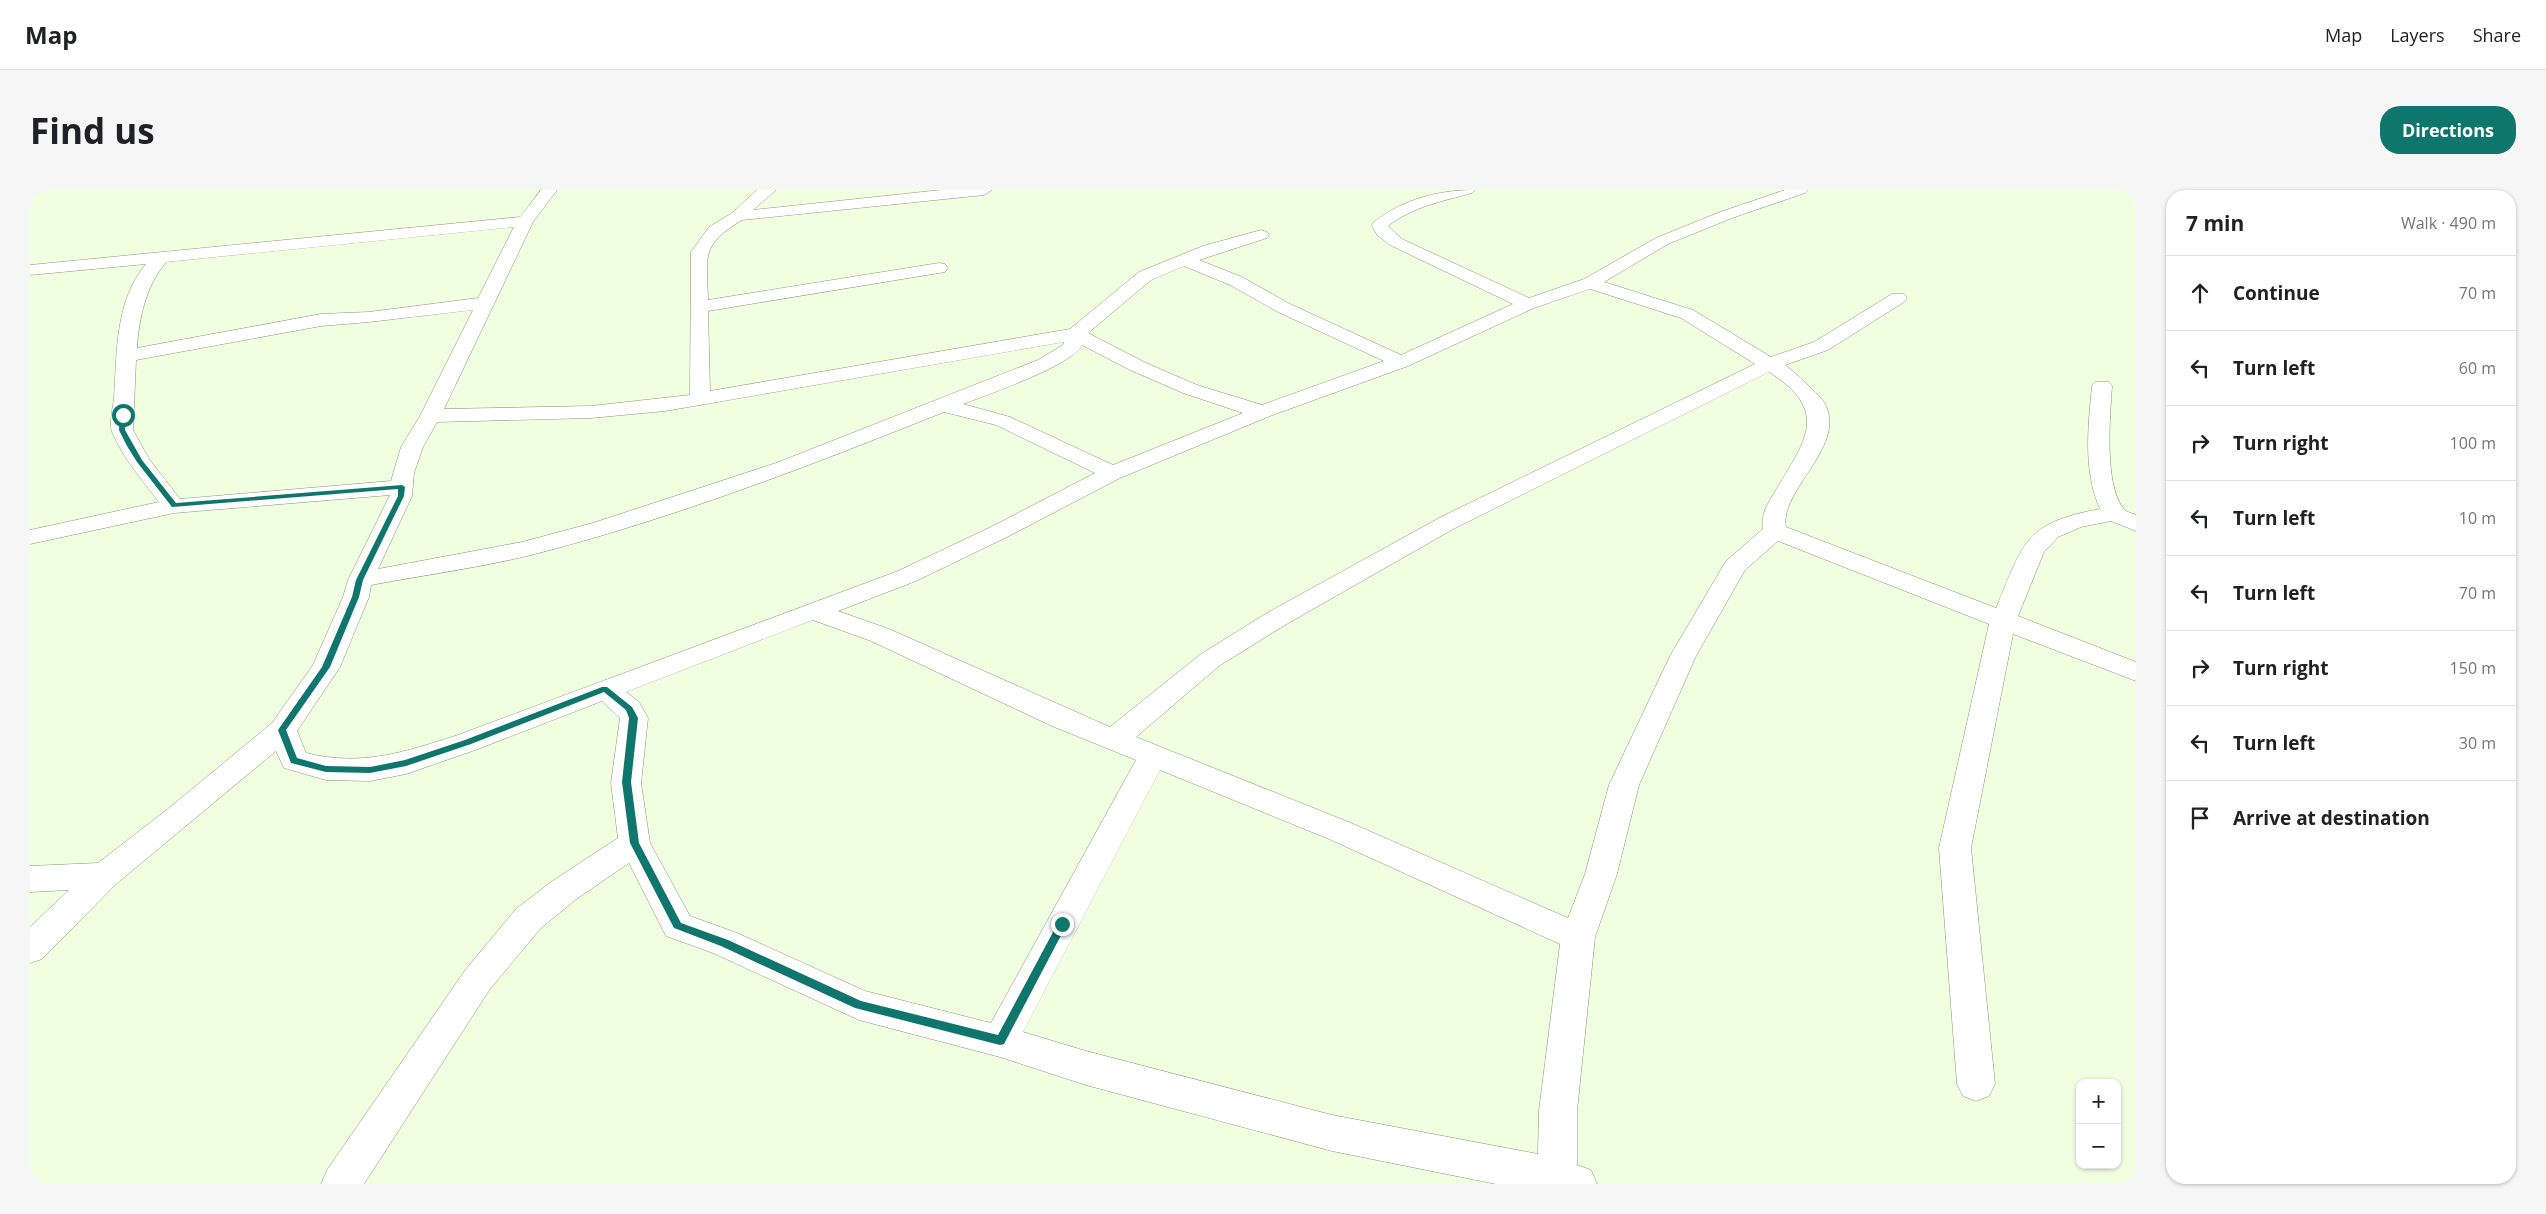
<!DOCTYPE html>
<html lang="en">
<head>
<meta charset="utf-8">
<style>
	body { margin:0; font-family:"Open Sans",sans-serif; background:#f6f6f6; color:#202124 }
	.controls { position:absolute; right:15px; bottom:15px; display:grid; overflow:hidden; border-radius:10px; box-shadow:0 1px 4px #0004 }
	.controls button { width:45px; height:45px; display:grid; place-items:center; padding:0; border:0; border-bottom:1px solid #e0e0e0; background:#fff; color:#202124; font:25px sans-serif }
	.stop { position:absolute; width:15px; height:15px; margin:-11px; border:4px solid #0f766e; border-radius:50%; background:#fff }
	.stop.end { background:#0f766e; border-color:#fff; box-shadow:0 1px 5px #0008 }
	.list { margin:0; padding:0; list-style:none }
	h2 { display:flex; justify-content:space-between; align-items:center; height:65px; margin:0; padding:0 20px; font-size:21px }
	h2 small { font-size:16px; font-weight:400; color:#757577 }
	.list li { display:grid; grid-template-columns:32px 1fr auto; gap:15px; align-items:center; box-sizing:border-box; height:75px; padding:0 20px; border-top:1px solid #e0e0e0 }
	.list b { display:block; font-size:19px; white-space:nowrap }
	.list em { font-size:16px; font-style:normal; color:#757577 }
	.icon { flex:none; width:28px; height:28px; fill:none; stroke:currentColor; stroke-width:2; stroke-linecap:round; stroke-linejoin:round }
	.map { position:relative; flex:none; width:2106px; height:994px; overflow:hidden; border-radius:20px }
	header { display:flex; align-items:center; gap:30px; box-sizing:border-box; height:70px; padding:0 25px; background:#fff; border-bottom:1px solid #e0e0e0 }
	header strong { font-size:24px }
	nav { display:flex; gap:28px; margin-inline-start:auto; font-size:18px }
	.intro { display:flex; align-items:center; justify-content:space-between; box-sizing:border-box; height:120px; padding:0 30px }
	h1 { margin:0; font-size:35px }
	.button { padding:12px 22px; border-radius:20px; background:#0f766e; color:#fff; font-size:18px; font-weight:700 }
	main { display:flex; gap:30px; padding:0 30px }
	aside { flex:1; background:#fff; border-radius:20px; box-shadow:0 1px 4px #0004 }
	.map>svg:first-child { display:block }
	.lines { fill:none; stroke-linecap:round; stroke-linejoin:round }
	.minor-casing { stroke:#879478; stroke-width:1 }
	.minor { fill:#fff; fill-rule:evenodd }
	.route { fill:#0f766e }
</style>
</head>
<body>
<header>
<strong>Map</strong>
<nav><a>Map</a><a>Layers</a><a>Share</a></nav>
</header>
<div class="intro"><h1>Find us</h1><a class="button">Directions</a></div>
<main>
<div class="map">
<svg width="2106" height="994" viewBox="0 0 2106 994">
	<rect width="100%" height="100%" fill="#f0ffe0"/>
	<g class="lines">
		<defs>
			<path id="minor" d="M511 0H527L503 32 414 219 561 216 660 205 661 62 679 37 702 23 727 0H746L723 20 911 0H962L954 5 712 30C670 56 677 65 678 110L909 73 915 74 918 78 915 82 909 83 678 121 680 201 1040 139 1109 82 1173 56 1231 40 1237 42 1239 45 1237 48 1169 70 1212 87 1260 114 1371 165 1483 114 1360 55 1347 45 1342 35 1344 32C1373 9 1409 0 1445 0L1442 3C1413 11 1382 17 1358 36L1372 49 1499 108 1554 89 1626 48 1690 22 1755 0H1778L1775 3 1702 28 1638 54 1574 92 1663 120 1741 167 1784 152 1862 104H1874L1877 108 1874 112 1798 160 1755 175C1765 182 1772 190 1781 198 1786 204 1793 209 1796 216 1815 258 1749 301 1756 337L1966 418C1994 352 1994 333 2070 319 2053 281 2058 237 2062 196L2065 192H2079L2082 196C2080 227 2074 293 2093 318 2095 322 2102 323 2106 325V341L2081 331 2051 337 2028 347 2014 362 1988 426 2106 472V491L1983 444 1941 658 1965 894 1959 906 1946 911 1933 906 1927 894 1909 658 1959 434 1748 351 1715 380 1666 466 1609 595 1587 684 1565 747 1547 921V975L1561 980 1567 994H1466L1302 961 1056 895 970 867 829 830 683 763 636 746 599 673 545 710 510 739 460 799 334 994H291L297 980 436 779 486 719 521 692 588 648 581 593 590 528 572 511 448 559 376 584 340 591 296 590 254 578 246 561 86 694 12 769 0 773V737L39 700 0 702V676L68 673 139 618 242 533 283 475 313 407 318 390 360 305 144 323 0 354V340L129 312C112 290 93 268 82 242 79 233 83 217 84 208 87 163 85 110 116 74L0 85V75L490 27ZM484 37 448 108 339 122 291 124 107 158C109 127 116 96 136 72ZM1154 76 1200 95 1248 122 1354 171 1232 215 1167 195 1114 172 1058 143 1121 90ZM1560 99 1651 128 1725 174 1409 328 1237 423 1171 464 1080 537 859 439 808 421 886 391 979 346 1090 288 1240 226 1378 176 1504 118ZM443 120 390 226 371 257 361 291 150 309 119 269 103 240 106 170 291 136 339 132ZM1034 152 1033 155 1008 170 746 273 563 333 492 352 348 379 382 306 384 283 393 257 407 232 561 228 635 221ZM1052 155 1100 180 1153 203 1213 223 1083 275 980 227 933 214C956 205 1044 175 1052 155ZM1739 182C1801 221 1775 251 1746 300 1738 313 1730 325 1733 339L1696 371 1640 466 1579 595 1555 684 1538 728 1321 633 1106 547 1189 476 1255 435 1425 338ZM914 222 966 235 1065 283 963 336 868 381 428 545C375 562 332 577 276 563L267 541 310 477 339 407 341 395C394 385 448 378 501 365 642 329 779 276 914 222ZM783 430 841 451 1022 536 1106 570 961 833 835 801 707 743 660 726 620 653 611 593 618 528 609 512 596 502ZM1130 580 1299 649 1530 754 1509 921 1508 964 1302 925 1056 861 993 842Z"/>
		</defs>
		<use href="#minor" class="minor-casing"/>
		<use href="#minor" class="minor"/>
	</g>
	<path class="route" d="M93 223 96 225 95 240 112 270 146 313 372 295 375 297 374 306 333 390 329 407 300 477 256 540 267 568 296 576 340 577 375 570 435 550 572 497H577L602 517 608 528 601 592 609 653 651 733 698 750 831 811 968 845 1029 731H1036L1037 734 974 854 970 855 825 818 691 756 644 738 600 653 592 592 599 528 596 520 574 502 441 554 376 576 340 583 296 582 261 573 248 540 292 477 322 407 326 390 368 306V299L142 317 107 272 97 256 89 240 90 225Z"/>
</svg>
<div class="controls">
<button>+</button>
<button>−</button>
</div>
<div class="stop" style="left:93px;top:225px"></div>
<div class="stop end" style="left:1032px;top:734px"></div>
</div>
<aside>
<h2>7 min<small>Walk · 490 m</small></h2>
<ul class="list">
<li><svg class="icon" aria-label="ahead" viewBox="0 0 24 24"><path d="M12 20V5M6 11l6-6 6 6"/></svg><div><b>Continue</b></div><em>70 m</em></li>
<li><svg class="icon" aria-label="left" viewBox="0 0 24 24"><path d="M17 20v-9H6M10 6l-5 5 5 5"/></svg><div><b>Turn left</b></div><em>60 m</em></li>
<li><svg class="icon" aria-label="right" viewBox="0 0 24 24"><path d="M7 20v-9h11M14 6l5 5-5 5"/></svg><div><b>Turn right</b></div><em>100 m</em></li>
<li><svg class="icon" aria-label="left" viewBox="0 0 24 24"><path d="M17 20v-9H6M10 6l-5 5 5 5"/></svg><div><b>Turn left</b></div><em>10 m</em></li>
<li><svg class="icon" aria-label="left" viewBox="0 0 24 24"><path d="M17 20v-9H6M10 6l-5 5 5 5"/></svg><div><b>Turn left</b></div><em>70 m</em></li>
<li><svg class="icon" aria-label="right" viewBox="0 0 24 24"><path d="M7 20v-9h11M14 6l5 5-5 5"/></svg><div><b>Turn right</b></div><em>150 m</em></li>
<li><svg class="icon" aria-label="left" viewBox="0 0 24 24"><path d="M17 20v-9H6M10 6l-5 5 5 5"/></svg><div><b>Turn left</b></div><em>30 m</em></li>
<li><svg class="icon" aria-label="arrive" viewBox="0 0 24 24"><path d="M6 21V4h12l-3 4 3 4H6"/></svg><div><b>Arrive at destination</b></div></li>
</ul>
</aside>
</main>
</body>
</html>
